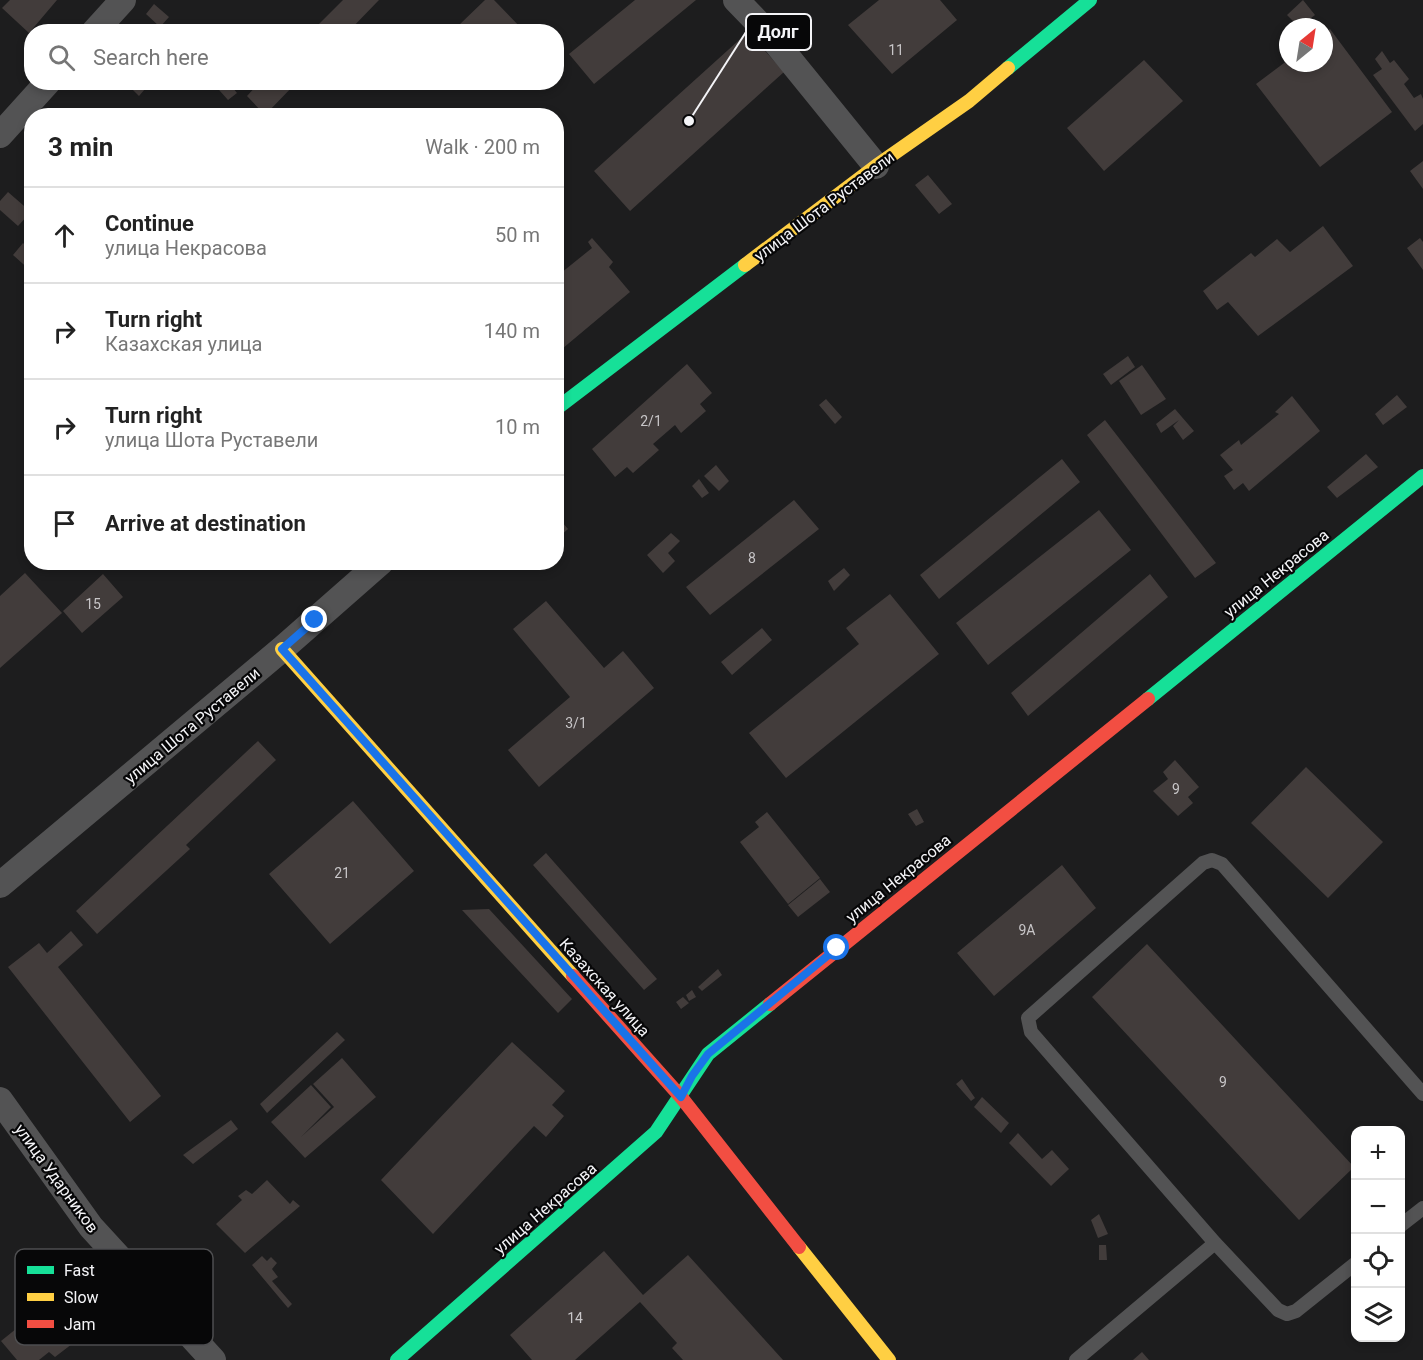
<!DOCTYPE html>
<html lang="en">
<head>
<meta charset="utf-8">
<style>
	body { margin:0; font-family:Roboto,sans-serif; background:#f6f6f6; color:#222 }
	.controls { position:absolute; right:18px; bottom:18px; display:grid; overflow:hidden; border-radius:12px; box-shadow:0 3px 9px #0003 }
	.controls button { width:54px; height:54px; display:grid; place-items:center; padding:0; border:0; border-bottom:2px solid #e0e0e0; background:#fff; color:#222; font:30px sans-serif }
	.compass { position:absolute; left:1279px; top:18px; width:54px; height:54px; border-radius:50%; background:#fff; box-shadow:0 3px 9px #0003; rotate:30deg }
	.stop { position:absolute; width:18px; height:18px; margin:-14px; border:4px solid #1a73e8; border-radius:50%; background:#fff }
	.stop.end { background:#1a73e8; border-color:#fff; box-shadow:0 2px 6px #0008 }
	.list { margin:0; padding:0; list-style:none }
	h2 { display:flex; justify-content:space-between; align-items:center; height:78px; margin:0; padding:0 24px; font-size:26px }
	h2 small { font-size:20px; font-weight:400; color:#767676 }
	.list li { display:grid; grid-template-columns:39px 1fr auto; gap:18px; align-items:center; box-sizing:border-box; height:96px; padding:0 24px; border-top:2px solid #e0e0e0 }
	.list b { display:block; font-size:22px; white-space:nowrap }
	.list p { margin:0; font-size:20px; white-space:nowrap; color:#767676 }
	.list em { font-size:20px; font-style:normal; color:#767676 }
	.icon { flex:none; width:33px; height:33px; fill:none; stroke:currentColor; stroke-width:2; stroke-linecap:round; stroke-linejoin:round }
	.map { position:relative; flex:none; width:1423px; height:1360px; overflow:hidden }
	.search { position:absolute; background:#fff; box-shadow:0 3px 9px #0003; left:24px; top:24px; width:540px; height:66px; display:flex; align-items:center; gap:15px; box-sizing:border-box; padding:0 21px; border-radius:24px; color:#767676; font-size:22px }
	.panel { position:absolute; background:#fff; box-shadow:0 3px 9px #0003; left:24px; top:108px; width:540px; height:462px; border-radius:24px }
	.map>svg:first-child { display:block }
	.building { fill:#423c3b }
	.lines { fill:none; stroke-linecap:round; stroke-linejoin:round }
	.lane { stroke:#535354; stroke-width:14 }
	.street { stroke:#535354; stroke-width:26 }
	.fast { stroke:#16e098; stroke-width:14 }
	.slow { stroke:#ffcf43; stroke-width:14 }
	.jam { stroke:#f24e42; stroke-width:14 }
	.route { stroke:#1a73e8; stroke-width:8 }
	.labels { text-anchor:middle; stroke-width:4.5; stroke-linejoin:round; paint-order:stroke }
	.number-label { font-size:14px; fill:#c8c6c8 }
	.street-label { font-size:16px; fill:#f4f4f7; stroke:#070708 }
	.key { fill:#070708; stroke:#4e4e50; stroke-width:1.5 }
	.key-label { font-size:16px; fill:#f4f4f7 }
	.leader { fill:none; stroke:#f4f4f7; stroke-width:2 }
	.callout-dot { fill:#f4f4f7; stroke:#070708; stroke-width:2 }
	.callout { fill:#070708; stroke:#f4f4f7; stroke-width:2 }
	.callout-label { font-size:18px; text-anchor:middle; font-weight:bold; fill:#f4f4f7 }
</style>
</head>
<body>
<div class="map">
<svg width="1423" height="1360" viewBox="0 0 1423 1360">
	<rect width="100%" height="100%" fill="#1d1d1e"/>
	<path class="building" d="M10 0H57L29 33 2 8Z
		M343 0H379L348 32H311Z
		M485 0H494L525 32H465L459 25Z
		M635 0H696L594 84 569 54Z
		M879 0H940L957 20 892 74 848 25Z
		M1303 0 1315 15 1299 27 1287 15Z
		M154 4 169 17 160 27 146 14Z
		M1330 29 1392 112 1320 167 1256 84 1288 60V63H1324V33Z
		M748 32 784 72 630 211 594 171Z
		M1382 51 1390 63 1394 60 1409 79 1404 84 1414 98 1421 94 1423 99V124L1415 131 1373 75 1382 69 1375 59Z
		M1144 60 1183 101 1104 171 1067 128Z
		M125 82H151L139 96Z
		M212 82H228L237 93 228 100Z
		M260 82H297L265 115 247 96Z
		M1423 161V189L1410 171Z
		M928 175 952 204 939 214 915 185Z
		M8 192 31 212 18 226 0 210V201Z
		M1323 226 1353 266 1258 336 1228 302 1217 310 1203 291 1251 253 1255 257 1277 239 1290 252Z
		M592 238 613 262 609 267 630 292 556 354V277L592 248 588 242Z
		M1420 238 1423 242V270L1407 248Z
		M23 243 32 251V272L13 255Z
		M1128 356 1135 367 1111 385 1103 374Z
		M687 364 712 393 700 404 706 411 681 433 675 425 653 444 659 450 633 473 627 467 615 477 592 449Z
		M1142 365 1166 399 1141 415 1119 381Z
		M1397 395 1407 407 1383 425 1375 414Z
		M1292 396 1320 431 1249 491 1243 483 1234 490 1224 476 1233 470 1220 455 1239 440 1241 445 1279 414 1275 412Z
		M826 399 842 417 835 424 819 405Z
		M1175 409 1194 431 1183 440 1173 426 1179 420 1161 433 1156 424Z
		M1105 420 1216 563 1195 578 1087 435Z
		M1366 454 1378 467 1337 498 1327 487Z
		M1062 459 1080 482 939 599 920 575Z
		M716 465 729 481 719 491 704 476Z
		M699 479 709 493 702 498 692 486Z
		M794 500 819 529 710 615 686 587Z
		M1099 510 1131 550 988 665 956 623Z
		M556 515 568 529 559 537 564 546 556 551Z
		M671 533 680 541 668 553 675 561 663 573 647 555Z
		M844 568 850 575 834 591 828 581Z
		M25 573 62 613 0 668V596Z
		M103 574 123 597 82 633 63 611Z
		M1150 574 1168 597 1028 716 1011 693Z
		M890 594 939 654 786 778 749 733 859 644 846 628Z
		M546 601 604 668 623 651 654 688 539 787 508 750 570 697 513 629Z
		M762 628 772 640 732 675 721 662Z
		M258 741 276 760 186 845 190 849 97 934 76 911Z
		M1175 760 1199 787 1188 797 1193 803 1178 816 1153 791 1168 779 1163 772Z
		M1306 767 1383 842 1328 898 1251 823Z
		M353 801 414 871 330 944 269 874Z
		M917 809 924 822 916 826 908 814Z
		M767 812 820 878 788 904 740 842 759 827 755 822Z
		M546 853 657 979 644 990 533 865Z
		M1062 865 1096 908 994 996 957 953Z
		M820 879 830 892 798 917 788 905Z
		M489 909 572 999 558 1013 462 910Z
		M71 931 83 945 58 967 161 1096 130 1122 8 967 39 943 47 953Z
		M1147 944 1354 1167 1299 1220 1092 997Z
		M718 969 722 975 702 991 698 987Z
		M692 990 696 997 689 1001 686 995Z
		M683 997 689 1003 681 1009 676 1002Z
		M337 1032 345 1040 267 1113 260 1104Z
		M512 1042 565 1091 552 1105 564 1116 546 1137 534 1126 433 1234 381 1180Z
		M342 1058 376 1097 305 1158 271 1122 311 1085 331 1107 301 1137 334 1107 313 1084Z
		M962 1079 975 1098 971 1101 956 1084Z
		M982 1097 1009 1123 1001 1133 974 1107Z
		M231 1120 238 1129 193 1164 183 1155Z
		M1018 1133 1042 1159 1052 1150 1069 1169 1051 1186 1009 1143Z
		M267 1180 290 1204 293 1200 300 1206 245 1253 216 1224 242 1200 238 1196 246 1190 252 1194Z
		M1099 1214 1108 1234 1098 1238 1091 1220Z
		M1099 1245H1106L1107 1260H1099Z
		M604 1251 643 1295 688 1255 783 1360H683L672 1348 677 1343 640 1302 575 1360H532L510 1335Z
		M262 1256 267 1261 271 1257 277 1263 272 1269 278 1277 272 1281 292 1304 288 1308 252 1265Z
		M99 1262 124 1291 114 1299 119 1305 92 1328 86 1322 66 1338 72 1344 55 1357 49 1352 39 1360H17L1 1341Z
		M1142 1352 1149 1360H1133Z"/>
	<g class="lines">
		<path class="lane" d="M1400 1226 1423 1208
			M1356 1263 1296 1311 1287 1314 1278 1310 1215 1243 1031 1032 1028 1018 1203 863 1212 860 1222 864 1423 1094
			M1076 1360 1215 1243"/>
		<path class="street" d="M736 0 768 33 876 166
			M94 32 123 0
			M0 135 48 82
			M0 885 282 649 381 562
			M0 1100 91 1227 213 1360"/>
		<path class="fast" d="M1008 68 1090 0
			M556 409 745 265
			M1148 699 1423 476
			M397 1360 656 1132 708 1054 770 1004"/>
		<path class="slow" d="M745 265 876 166 969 101 1008 68
			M282 649 573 976
			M799 1247 889 1360"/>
		<path class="jam" d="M573 976 681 1097 799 1247
			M770 1004 1148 699"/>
	</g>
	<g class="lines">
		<path class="route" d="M315 620 282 649 681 1097 692 1076 708 1054 837 948"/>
	</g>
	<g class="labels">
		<g class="number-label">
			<text x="896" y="55">11</text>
			<text x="651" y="426">2/1</text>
			<text x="752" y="563">8</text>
			<text x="93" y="609">15</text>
			<text x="576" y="728">3/1</text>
			<text x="1176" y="794">9</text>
			<text x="342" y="878">21</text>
			<text x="1027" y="935">9А</text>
			<text x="1223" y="1087">9</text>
			<text x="575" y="1323">14</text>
		</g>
		<g class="street-label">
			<text transform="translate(824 206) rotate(-37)" y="6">улица Шота Руставели</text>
			<text transform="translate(1276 573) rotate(-39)" y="6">улица Некрасова</text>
			<text transform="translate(192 725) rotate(-40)" y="6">улица Шота Руставели</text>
			<text transform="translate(898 878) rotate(-39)" y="6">улица Некрасова</text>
			<text transform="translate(605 987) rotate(48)" y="6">Казахская улица</text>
			<text transform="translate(57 1178) rotate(54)" y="6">улица Ударников</text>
			<text transform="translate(545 1208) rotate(-41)" y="6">улица Некрасова</text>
		</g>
	</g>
	<rect x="15" y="1249" width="198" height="96" rx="9" class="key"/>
	<rect x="27" y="1266" width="27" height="8" fill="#16e098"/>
	<rect x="27" y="1293" width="27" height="8" fill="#ffcf43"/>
	<rect x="27" y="1320" width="27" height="8" fill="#f24e42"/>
	<g class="key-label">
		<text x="64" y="1276">Fast</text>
		<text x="64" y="1303">Slow</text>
		<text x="64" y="1330">Jam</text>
	</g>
	<path class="leader" d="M689 121L746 32"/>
	<circle class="callout-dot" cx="689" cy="121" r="6"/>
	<rect class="callout" x="746" y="14" width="65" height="36" rx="6"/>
	<g class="callout-label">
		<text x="778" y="38">Долг</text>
	</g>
</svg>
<div class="controls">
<button>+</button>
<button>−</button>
<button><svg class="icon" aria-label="locate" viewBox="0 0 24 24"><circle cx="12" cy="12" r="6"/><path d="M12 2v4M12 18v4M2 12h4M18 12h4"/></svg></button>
<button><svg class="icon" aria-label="layers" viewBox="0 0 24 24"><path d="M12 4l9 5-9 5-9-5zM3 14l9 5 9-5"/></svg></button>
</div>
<svg class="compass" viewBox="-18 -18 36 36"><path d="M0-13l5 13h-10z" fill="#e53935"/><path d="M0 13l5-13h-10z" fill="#767676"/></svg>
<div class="stop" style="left:837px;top:948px"></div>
<div class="stop end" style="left:315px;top:620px"></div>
<div class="search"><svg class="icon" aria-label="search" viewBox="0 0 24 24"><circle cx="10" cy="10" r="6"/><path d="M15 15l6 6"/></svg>Search here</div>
<section class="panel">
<h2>3 min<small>Walk · 200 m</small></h2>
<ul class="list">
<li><svg class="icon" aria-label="ahead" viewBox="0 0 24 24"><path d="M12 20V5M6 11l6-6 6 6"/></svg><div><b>Continue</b><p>улица Некрасова</p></div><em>50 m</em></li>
<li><svg class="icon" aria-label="right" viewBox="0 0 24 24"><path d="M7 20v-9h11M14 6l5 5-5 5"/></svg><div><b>Turn right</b><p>Казахская улица</p></div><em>140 m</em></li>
<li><svg class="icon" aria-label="right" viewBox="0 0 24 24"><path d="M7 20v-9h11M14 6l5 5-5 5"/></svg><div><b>Turn right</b><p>улица Шота Руставели</p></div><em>10 m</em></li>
<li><svg class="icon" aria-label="arrive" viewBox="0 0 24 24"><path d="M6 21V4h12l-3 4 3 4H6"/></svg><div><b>Arrive at destination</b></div></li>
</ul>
</section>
</div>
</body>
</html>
